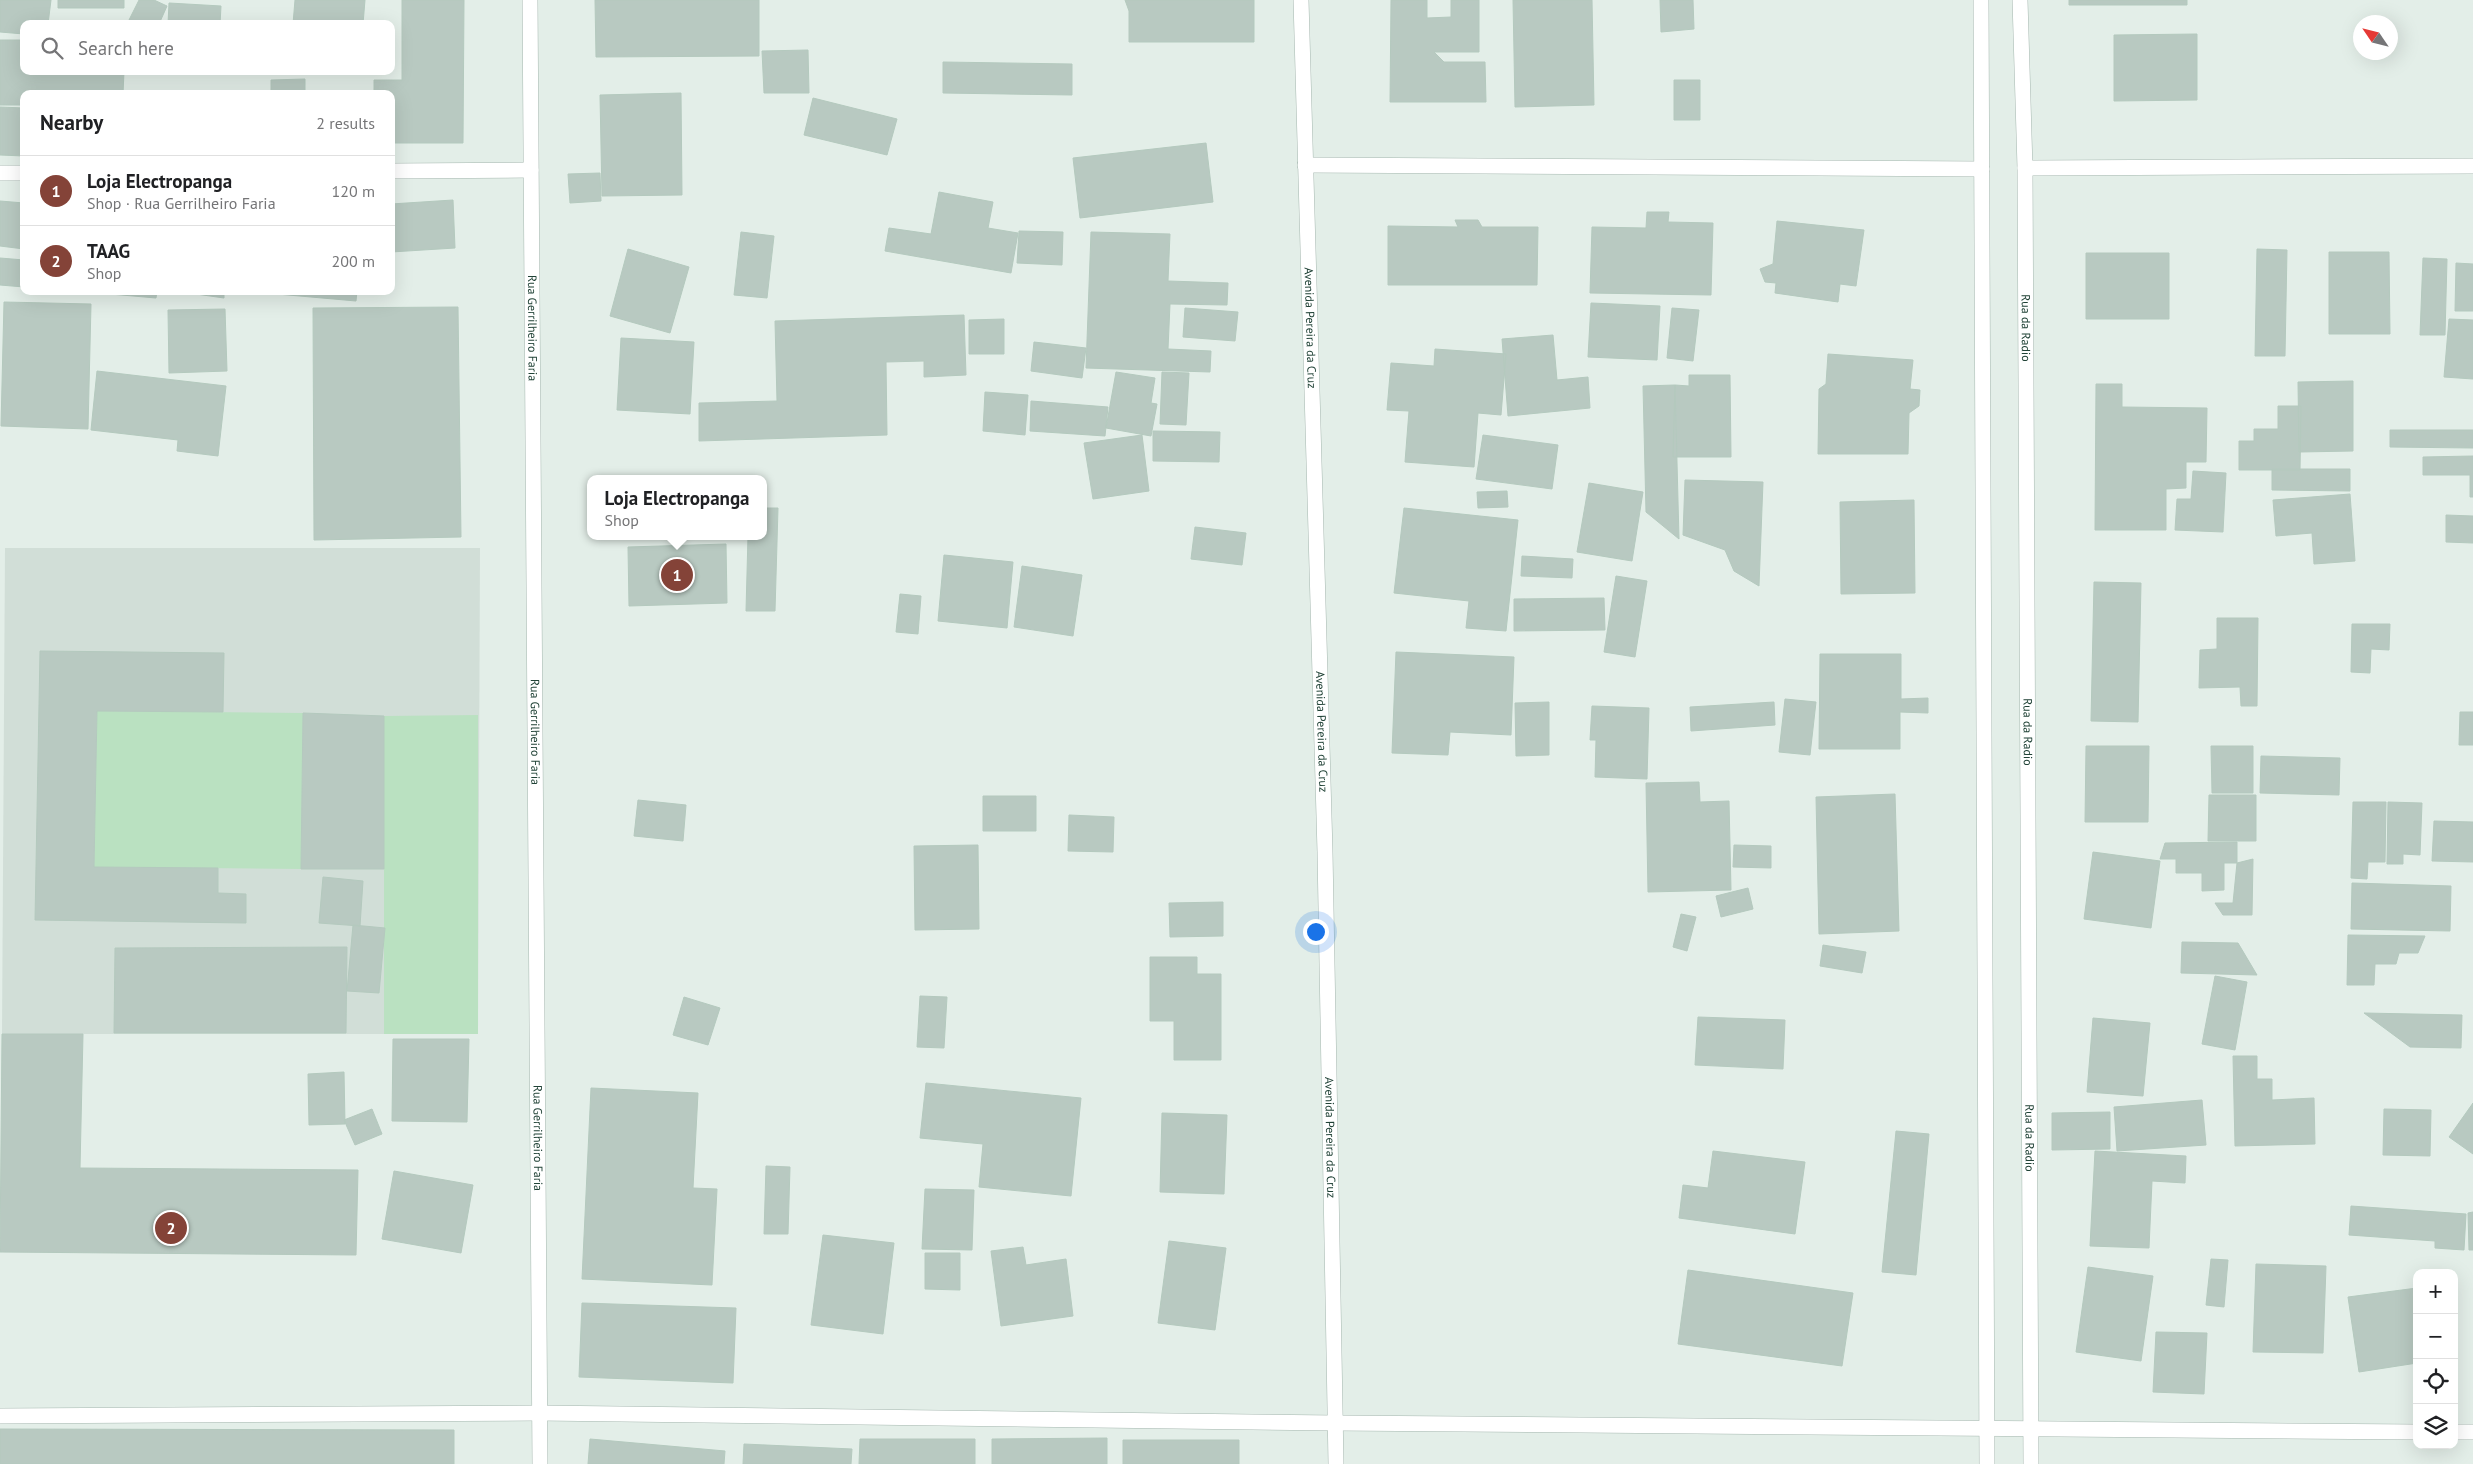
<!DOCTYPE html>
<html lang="en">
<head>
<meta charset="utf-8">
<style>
	body { margin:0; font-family:"PT Sans",sans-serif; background:#f2f2f2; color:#202124 }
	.controls { position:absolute; right:15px; bottom:15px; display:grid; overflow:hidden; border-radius:10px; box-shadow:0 5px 20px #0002 }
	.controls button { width:45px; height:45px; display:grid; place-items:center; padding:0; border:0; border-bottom:1px solid #e0e0e0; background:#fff; color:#202124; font:25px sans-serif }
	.compass { position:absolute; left:2353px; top:15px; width:45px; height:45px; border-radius:50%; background:#fff; box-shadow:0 5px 20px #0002; rotate:305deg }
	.you { position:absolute; left:1315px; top:931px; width:18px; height:18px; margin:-12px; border:4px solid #fff; border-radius:50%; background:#1a73e8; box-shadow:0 0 0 8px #1a73e833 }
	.badge { display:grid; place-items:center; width:32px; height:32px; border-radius:50%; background:#844338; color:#fff; font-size:16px; font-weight:700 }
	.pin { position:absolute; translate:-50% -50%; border:2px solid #fff; box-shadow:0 1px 5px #0006 }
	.popup { position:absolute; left:587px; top:475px; width:180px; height:65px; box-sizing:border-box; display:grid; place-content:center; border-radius:10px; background:#fff; filter:drop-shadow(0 1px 4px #0005); font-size:16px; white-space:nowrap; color:#757577 }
	.popup b { font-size:19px; color:#202124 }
	.popup::after { content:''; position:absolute; left:50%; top:100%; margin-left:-10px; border:10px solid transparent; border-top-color:#fff }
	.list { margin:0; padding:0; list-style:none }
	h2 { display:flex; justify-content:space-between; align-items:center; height:65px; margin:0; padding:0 20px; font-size:21px }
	h2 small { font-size:16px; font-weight:400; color:#757577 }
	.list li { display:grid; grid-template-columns:32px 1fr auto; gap:15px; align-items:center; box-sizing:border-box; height:70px; padding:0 20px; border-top:1px solid #e0e0e0 }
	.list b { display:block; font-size:19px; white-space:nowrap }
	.list p { margin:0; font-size:16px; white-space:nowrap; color:#757577 }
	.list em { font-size:16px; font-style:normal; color:#757577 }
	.icon { flex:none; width:28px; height:28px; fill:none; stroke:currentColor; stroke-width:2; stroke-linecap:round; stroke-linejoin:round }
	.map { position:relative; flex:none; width:2473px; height:1464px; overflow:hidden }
	.search { position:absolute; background:#fff; box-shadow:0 5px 20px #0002; left:20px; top:20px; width:375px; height:55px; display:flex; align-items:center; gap:12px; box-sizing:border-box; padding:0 18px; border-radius:10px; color:#757577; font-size:19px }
	.panel { position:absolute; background:#fff; box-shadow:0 5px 20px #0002; left:20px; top:90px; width:375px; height:205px; border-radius:10px }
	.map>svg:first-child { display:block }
	.built { fill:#d1ded7 }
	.green { fill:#bae1c1 }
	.building { fill:#b8c9c1; stroke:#b4c9be }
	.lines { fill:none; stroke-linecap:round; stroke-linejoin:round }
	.street-casing { stroke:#a5b7af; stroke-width:16 }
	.street { stroke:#fff; stroke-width:15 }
	.labels { text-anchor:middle; stroke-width:4; stroke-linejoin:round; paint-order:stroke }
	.street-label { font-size:12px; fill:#204236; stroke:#f4faf6 }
</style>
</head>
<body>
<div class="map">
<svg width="2473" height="1464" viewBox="0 0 2473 1464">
	<rect width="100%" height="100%" fill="#e3eee8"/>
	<path class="built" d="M5 548H480L478 1034H2Z"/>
	<path class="green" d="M97 711 303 713 301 869 94 867Z
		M478 715V1034H384V716Z"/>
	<path class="building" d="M0 0H51L48 24H24V34L0 32Z
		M58 0H124V8H58Z
		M139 0H154L167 6 159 24H127Z
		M295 0H365L363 24H293Z
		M402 0H464L463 143H391V94H374V80H402Z
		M595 0H759V56L596 57Z
		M1125 0H1254V42H1129V11Z
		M1391 0H1427V18L1451 17V0H1479V52H1434L1444 62H1485L1486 102H1390Z
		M1513 0H1592L1594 105 1515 107Z
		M1660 0H1693L1694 29 1661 32Z
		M2069 0H2187V5H2069Z
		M169 3 221 6 220 24H168Z
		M2197 34V100L2114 101V35Z
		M0 40H24V71H124L123 94H24V105H0Z
		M808 50 809 93H764L762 51Z
		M943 62 1072 64V95L943 93Z
		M305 79V94H271V80Z
		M1674 80H1700V120H1674Z
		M681 93 682 195 602 196 600 95Z
		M813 98 897 119 887 155 804 135Z
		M0 107 24 108V156L0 155Z
		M1206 143 1213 202 1080 218 1073 158Z
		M600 173 601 201 570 203 568 174Z
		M939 192 993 202 988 228 1018 233 1011 273 885 251 889 228 931 234Z
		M453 200 455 248 391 252V204Z
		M0 201 24 203V249L0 246Z
		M1647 212H1669L1668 222 1713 223 1711 295 1590 293 1592 227 1646 228Z
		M1455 220H1478L1482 227H1538L1537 285H1388V226L1458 227Z
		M1777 221 1864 230 1856 286 1840 284 1838 302 1775 293 1776 283 1765 282 1760 269 1773 264Z
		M1019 231 1063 232 1062 265 1017 263Z
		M741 232 774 236 767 298 734 295Z
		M1091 232 1170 234 1168 281 1228 283 1227 305 1170 304 1168 349 1211 351 1210 372 1086 368Z
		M628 249 689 267 670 333 610 316Z
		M2257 249 2287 250 2285 356H2255Z
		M2329 252H2389L2390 334H2329Z
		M2086 253H2169V319H2086Z
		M0 258 24 260V287L0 285Z
		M2423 258 2447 259 2445 335H2420Z
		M2456 263 2473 264V311H2455Z
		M76 291H157L156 298Z
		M196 291H224V298L196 294Z
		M243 291H357L356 301Z
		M4 302 91 304 88 429 1 426Z
		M1591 303 1660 306 1657 360 1588 357Z
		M458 307 461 537 314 540 313 308Z
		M1185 308 1238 312 1235 341 1183 337Z
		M1672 308 1699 310 1693 361 1667 358Z
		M225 309 227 371 169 373 168 310Z
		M964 315 966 375 924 377V361L886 362 887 435 699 441V403L777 401 775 321Z
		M1004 319V354H969V320Z
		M2449 319 2473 320V379L2444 377Z
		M1553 335 1557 380 1588 377 1590 408 1508 416 1502 339Z
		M621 338 694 342 690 414 617 410Z
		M1034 342 1086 348 1082 378 1031 371Z
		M1435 349 1506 354 1501 415 1478 413 1474 467 1405 462 1409 411 1387 410 1391 363 1434 366Z
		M1828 354 1913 360 1910 389 1920 390 1919 406 1909 413 1908 454H1818L1819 389 1826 384Z
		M97 371 226 386 218 456 177 451 178 440 91 430Z
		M1116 372 1155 378 1151 403 1157 404 1151 436 1106 428Z
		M1162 372 1189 373 1186 425 1160 424Z
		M1689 375H1730L1731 457H1673L1675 385 1689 386Z
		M2353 381V451L2299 452 2298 382Z
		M2096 384H2122V407L2207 408 2206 462H2186V488L2166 489V530H2095Z
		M1675 385 1679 539 1646 512 1643 386Z
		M985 392 1028 395 1025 435 983 431Z
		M1031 401 1108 407 1105 436 1030 431Z
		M2278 406H2301L2300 470H2239V441H2254V429H2278Z
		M2390 430H2473V448L2390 447Z
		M1153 431 1220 432 1219 462 1153 461Z
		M1142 435 1149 491 1093 499 1084 443Z
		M1483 435 1558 445 1552 489 1476 479Z
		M2473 456V497H2470V475H2423V457Z
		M2272 469H2350V491L2272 490Z
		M2193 471 2226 473 2223 532 2175 530 2177 499H2191Z
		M1685 480 1763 482 1759 586 1734 571 1725 550 1683 535Z
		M1589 483 1643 492 1632 561 1577 552Z
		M1507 491 1508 507 1478 508 1477 492Z
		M2350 494 2355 561 2314 564 2312 533 2276 536 2273 500Z
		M1914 500 1915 593 1841 594 1840 502Z
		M763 508H778L775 611H746L748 536H763Z
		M1404 508 1518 520 1506 631 1466 628 1469 601 1394 593Z
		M2446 515 2473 516V543L2446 542Z
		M1195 527 1246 533 1242 565 1191 559Z
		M726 544 727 603 629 606 628 547Z
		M944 555 1013 562 1007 628 938 621Z
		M1522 556 1573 559 1572 578 1521 576Z
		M1022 566 1082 575 1073 636 1014 627Z
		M1616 576 1647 581 1635 657 1604 652Z
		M2094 582 2141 583 2138 722 2091 721Z
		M900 594 921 596 918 634 896 632Z
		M1604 598 1605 630 1514 631V599Z
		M2217 618H2258L2257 706H2241L2240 687 2199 688 2200 650 2217 649Z
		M2352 624H2390L2389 650 2371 649 2370 673 2351 672Z
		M40 651 224 653 223 712 97 711 94 867 218 868V893L246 894V923L35 920Z
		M1396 652 1514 657 1511 735 1450 732 1448 755 1392 753Z
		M1820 654H1901V699L1928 698V713L1900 712V749H1819Z
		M1785 699 1816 702 1810 755 1779 752Z
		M1549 702V755L1516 756 1515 703Z
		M1774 702 1775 725 1691 731 1690 707Z
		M1592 706 1649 708 1647 779 1595 777 1596 740H1590Z
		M2460 712H2473V745H2459Z
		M303 713 384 716V869H301Z
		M2086 746H2149L2148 822H2085Z
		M2211 746H2253V793H2212Z
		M2261 756 2340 758 2339 795 2260 793Z
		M1699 782 1700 802 1729 801 1731 890 1648 892 1646 783Z
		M1895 794 1899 931 1819 934 1816 797Z
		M2209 795H2256V841H2208Z
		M983 796H1036V831H983Z
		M638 800 686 805 683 841 634 836Z
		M2353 802H2386L2385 862H2368L2367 879 2351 878Z
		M2388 802 2422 803 2420 855 2403 854V864H2387Z
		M1069 815 1114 817 1113 852 1068 851Z
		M2434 821 2473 822V862L2432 861Z
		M2237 842V863H2224V890L2202 891V873H2176V859H2160L2165 843Z
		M978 845 979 929 915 930 914 846Z
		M1734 845 1771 846V868L1733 867Z
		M2093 852 2160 861 2151 928 2084 919Z
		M2253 859 2252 915H2223L2215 903H2233L2237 863Z
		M323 877 363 881 360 926 319 923Z
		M2352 883 2451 886 2450 931 2351 929Z
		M1748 888 1753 909 1721 917 1716 896Z
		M1223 902V936L1170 937 1169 903Z
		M1681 914 1696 917 1687 951 1673 947Z
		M353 925 385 928 379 993 347 991Z
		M2348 935 2425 936 2418 953H2399L2396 964H2375L2374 985H2347Z
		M2182 942 2238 943 2257 975 2181 973Z
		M1823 945 1866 952 1862 973 1820 966Z
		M347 947 346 1033H114L115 948Z
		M1150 957H1197V974H1221V1060H1174V1021H1150Z
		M2215 976 2247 982 2235 1050 2202 1044Z
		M920 996 947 997 944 1048 917 1047Z
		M684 997 720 1008 708 1045 673 1035Z
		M2364 1013 2462 1015 2461 1048 2410 1047Z
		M1698 1017 1785 1020 1783 1069 1695 1065Z
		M2093 1018 2150 1023 2143 1096 2087 1092Z
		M2 1034H83L80 1168 358 1170 356 1255 0 1252Z
		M393 1039H469L467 1122 392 1121Z
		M2233 1056H2257V1079H2272V1100L2314 1098 2315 1144 2235 1146Z
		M344 1072 345 1124 309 1125 308 1074Z
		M926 1083 1081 1098 1071 1196 979 1187 983 1144 920 1138Z
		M591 1088 698 1093 693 1188 717 1189 712 1285 582 1279Z
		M2202 1100 2206 1145 2117 1151 2114 1107Z
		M2473 1103V1154L2449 1137Z
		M372 1109 382 1134 355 1145 344 1120Z
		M2384 1109 2431 1110 2430 1156 2383 1155Z
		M2110 1112V1149L2052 1150V1113Z
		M1162 1113 1227 1115 1224 1194 1160 1192Z
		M1896 1131 1929 1134 1916 1275 1882 1272Z
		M1713 1151 1805 1162 1795 1234 1679 1218 1683 1185 1708 1188Z
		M2095 1151 2186 1156 2185 1183 2152 1181 2149 1248 2090 1246Z
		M766 1166 790 1167 788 1234H764Z
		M394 1171 473 1185 461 1253 382 1239Z
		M925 1189 974 1190 972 1250 922 1249Z
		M2351 1206 2466 1214 2464 1250 2435 1248V1241L2349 1235Z
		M2473 1212V1250H2469L2468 1213Z
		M823 1235 894 1243 883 1334 811 1325Z
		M1169 1241 1226 1248 1215 1330 1158 1323Z
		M1023 1247 1026 1265 1066 1259 1073 1316 1001 1326 991 1251Z
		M925 1253H960V1290L925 1289Z
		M2211 1259 2228 1260 2224 1307 2206 1305Z
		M2256 1264 2326 1266 2323 1353 2253 1352Z
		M2088 1267 2153 1276 2141 1361 2076 1352Z
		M1688 1270 1853 1293 1842 1366 1678 1344Z
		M2417 1288V1363L2359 1372 2348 1297Z
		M582 1303 736 1308 733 1383 579 1377Z
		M2156 1332 2207 1333 2204 1394 2153 1392Z
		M0 1429 454 1430V1464H0Z
		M1107 1438V1464H992V1439Z
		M590 1439 725 1451 724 1464H588Z
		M860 1439H975V1464H859Z
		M1123 1440H1239V1464H1123Z
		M744 1444 852 1449 851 1464H743Z"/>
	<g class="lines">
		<defs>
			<g id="street">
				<path id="s1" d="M530 0 540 1464"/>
				<path id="s2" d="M1301 0 1325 852 1336 1464"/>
				<path d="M1981 0 1987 1464"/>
				<path id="s3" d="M2020 0 2025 168 2031 1464"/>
				<path d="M1305 165 1982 169"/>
				<path d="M2025 168 2473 166"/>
				<path d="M391 171 531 170"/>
				<path d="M0 173H24"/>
				<path d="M0 1416 539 1413 1335 1423 2417 1432"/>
				<path d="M2454 1432H2473"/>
			</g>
		</defs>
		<use href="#street" class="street-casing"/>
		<use href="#street" class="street"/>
	</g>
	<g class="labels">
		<g class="street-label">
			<text dy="4" stroke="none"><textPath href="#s1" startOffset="328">Rua Gerrilheiro Faria</textPath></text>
			<text dy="4" stroke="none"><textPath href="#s2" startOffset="328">Avenida Pereira da Cruz</textPath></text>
			<text dy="4" stroke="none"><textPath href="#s3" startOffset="328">Rua da Radio</textPath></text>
			<text dy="4" stroke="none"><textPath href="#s1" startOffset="732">Rua Gerrilheiro Faria</textPath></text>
			<text dy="4" stroke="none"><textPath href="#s2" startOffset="732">Avenida Pereira da Cruz</textPath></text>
			<text dy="4" stroke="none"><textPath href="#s3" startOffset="732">Rua da Radio</textPath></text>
			<text dy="4" stroke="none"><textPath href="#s1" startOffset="1138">Rua Gerrilheiro Faria</textPath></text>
			<text dy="4" stroke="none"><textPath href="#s2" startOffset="1138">Avenida Pereira da Cruz</textPath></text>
			<text dy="4" stroke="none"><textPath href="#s3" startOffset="1138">Rua da Radio</textPath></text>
		</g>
	</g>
</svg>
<div class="controls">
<button>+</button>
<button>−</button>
<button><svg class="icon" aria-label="locate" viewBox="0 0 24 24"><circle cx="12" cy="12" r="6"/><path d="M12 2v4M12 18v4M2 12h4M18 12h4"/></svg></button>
<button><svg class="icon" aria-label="layers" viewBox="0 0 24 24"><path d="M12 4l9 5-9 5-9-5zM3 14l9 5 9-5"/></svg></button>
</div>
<svg class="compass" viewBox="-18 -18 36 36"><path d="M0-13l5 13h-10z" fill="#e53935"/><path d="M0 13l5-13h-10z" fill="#757577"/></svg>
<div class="you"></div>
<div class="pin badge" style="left:677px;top:575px">1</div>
<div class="popup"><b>Loja Electropanga</b>Shop</div>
<div class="pin badge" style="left:171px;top:1228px">2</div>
<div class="search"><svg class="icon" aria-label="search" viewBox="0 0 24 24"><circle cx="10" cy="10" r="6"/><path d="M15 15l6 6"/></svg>Search here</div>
<section class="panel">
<h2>Nearby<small>2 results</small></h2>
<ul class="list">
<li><span class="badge">1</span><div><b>Loja Electropanga</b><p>Shop · Rua Gerrilheiro Faria</p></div><em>120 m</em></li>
<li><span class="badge">2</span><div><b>TAAG</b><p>Shop</p></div><em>200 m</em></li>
</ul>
</section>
</div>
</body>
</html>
